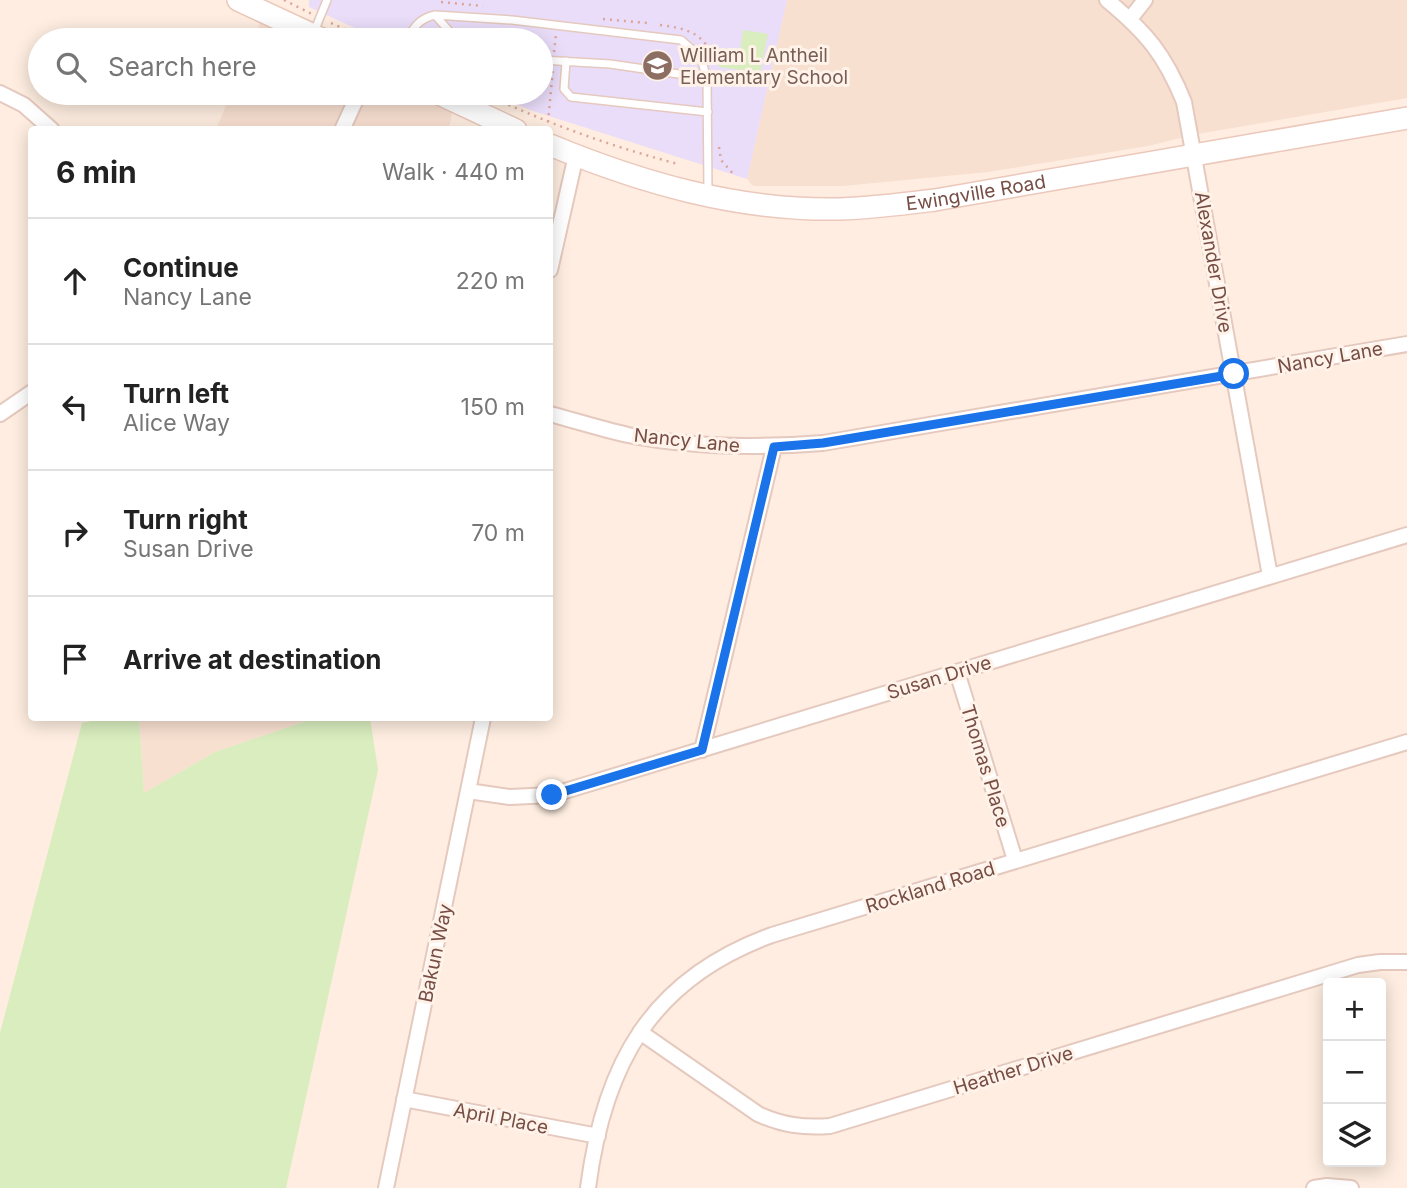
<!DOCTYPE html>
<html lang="en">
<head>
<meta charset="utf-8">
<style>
	body { margin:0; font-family:Inter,sans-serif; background:#f6f6f6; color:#222 }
	.controls { position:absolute; right:21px; bottom:21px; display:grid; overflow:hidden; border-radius:7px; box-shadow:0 4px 18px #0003 }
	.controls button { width:63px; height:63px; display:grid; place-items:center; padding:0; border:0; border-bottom:2px solid #e0e0e0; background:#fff; color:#222; font:35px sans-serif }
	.stop { position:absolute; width:21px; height:21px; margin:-16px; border:5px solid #1a73e8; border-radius:50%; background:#fff }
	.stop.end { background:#1a73e8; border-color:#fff; box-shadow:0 2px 7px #0008 }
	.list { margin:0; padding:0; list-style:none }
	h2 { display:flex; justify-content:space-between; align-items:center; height:91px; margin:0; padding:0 28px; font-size:30px }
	h2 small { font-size:23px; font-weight:400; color:#767676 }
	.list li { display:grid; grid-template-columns:46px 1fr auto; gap:21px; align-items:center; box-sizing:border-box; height:126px; padding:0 28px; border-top:2px solid #e0e0e0 }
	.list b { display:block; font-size:26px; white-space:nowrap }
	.list p { margin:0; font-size:23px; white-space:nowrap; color:#767676 }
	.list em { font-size:23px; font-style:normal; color:#767676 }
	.icon { flex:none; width:38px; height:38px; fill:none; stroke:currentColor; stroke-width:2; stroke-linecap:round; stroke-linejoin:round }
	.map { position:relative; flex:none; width:1407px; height:1188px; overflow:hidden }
	.search { position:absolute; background:#fff; box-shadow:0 4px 18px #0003; left:28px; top:28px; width:525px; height:77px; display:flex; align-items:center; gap:18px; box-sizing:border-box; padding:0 24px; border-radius:38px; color:#767676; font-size:26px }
	.panel { position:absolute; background:#fff; box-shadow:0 4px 18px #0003; left:28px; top:126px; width:525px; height:595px; border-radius:7px }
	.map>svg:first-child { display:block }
	.residential { fill:#f8e0d1 }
	.education { fill:#eaddfa }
	.green { fill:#d9edbe }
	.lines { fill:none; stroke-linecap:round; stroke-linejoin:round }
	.lane-casing { stroke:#e5c9be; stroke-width:10 }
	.street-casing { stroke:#e5c9be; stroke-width:18 }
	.secondary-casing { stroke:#ebc8bb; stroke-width:24 }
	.path { stroke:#dba699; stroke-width:2.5; stroke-dasharray:2 5; stroke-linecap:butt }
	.lane { stroke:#fff; stroke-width:7 }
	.street { stroke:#fff; stroke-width:14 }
	.secondary { stroke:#fff; stroke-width:21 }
	.route { stroke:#1a73e8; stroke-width:9 }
	.labels { text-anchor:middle; stroke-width:6; stroke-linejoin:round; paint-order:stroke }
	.education-label { font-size:19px; fill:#785e54; stroke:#fff2e8; text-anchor:start }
	.street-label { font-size:19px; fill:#774e45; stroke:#fff2e8 }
</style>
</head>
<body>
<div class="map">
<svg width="1407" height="1188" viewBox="0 0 1407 1188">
	<rect width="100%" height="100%" fill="#feede0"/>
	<path class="residential" d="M787 0H1407V98L1192 135 1148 146 988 172 843 186H753L747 179Z
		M264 13 324 40H253Z
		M231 93H438L454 100 449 129 216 130Z
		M139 718H315L215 752 144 793Z"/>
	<path class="education" d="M309 0H787L747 179 530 110 493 93H541V40H381L309 7Z"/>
	<path class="green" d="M743 30 768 34 760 73 719 67 716 57 724 48 740 50Z
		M108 718H139L144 793 215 752 315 718H370L378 770 286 1188H0V1033L82 723Z"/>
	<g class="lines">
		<defs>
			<path id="lane" d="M435 15 457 40
				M314 32 327 0
				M406 40C414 27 420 18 435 15L512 20 681 40 696 53 702 61 707 80 708 192
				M541 60 610 64 706 78
				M566 61 564 89 571 97 708 112"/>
			<path id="street" d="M1107 0C1147 33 1165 55 1184 102L1270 576
				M1130 19 1145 0
				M0 93 24 105 52 130
				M342 130 359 93
				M550 270 576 155
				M0 414 32 392
				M550 414C576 421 602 429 628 435 693 448 758 448 823 443L1407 344
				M957 672 1015 860
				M702 750 774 447
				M468 791 510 797 552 795 1407 535
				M640 1032 758 1114C782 1125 803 1128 830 1126L1358 965 1380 962H1407
				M404 1099 598 1136
				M386 1188 483 718
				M588 1188C604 1064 651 979 772 935L1407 742
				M1314 1188 1327 1186 1351 1188"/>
			<g id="secondary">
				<path d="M238 0 324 40"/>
				<path d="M437 93 516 130"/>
				<path id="s1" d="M550 145C642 183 738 211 840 209 872 208 903 204 935 200L1407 118"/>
			</g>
		</defs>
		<use href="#lane" class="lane-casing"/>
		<use href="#street" class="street-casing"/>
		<use href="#secondary" class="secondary-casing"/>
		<path class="path" d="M284 0 312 14
			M441 2 483 6
			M603 19 647 23
			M331 23 369 40
			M660 25C684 28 703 32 713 57
			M554 52 556 34
			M483 93C546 123 610 146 678 164
			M548 122 553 69
			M719 147 721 160 735 176"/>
		<use href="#lane" class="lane"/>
		<use href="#street" class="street"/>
		<use href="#secondary" class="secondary"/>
	</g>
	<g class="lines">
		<path class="route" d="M552 795 702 750 774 447 823 443 1234 374"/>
	</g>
	<defs>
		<symbol id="school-disc" viewBox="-11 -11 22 22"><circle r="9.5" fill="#8d6e63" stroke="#fff2e8"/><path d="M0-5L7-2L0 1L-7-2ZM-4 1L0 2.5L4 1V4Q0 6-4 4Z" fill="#fff"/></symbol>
	</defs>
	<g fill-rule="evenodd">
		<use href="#school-disc" x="640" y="48" width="35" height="35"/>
	</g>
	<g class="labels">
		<g class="education-label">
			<text x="680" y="62">William L Antheil<tspan x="680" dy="22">Elementary School</tspan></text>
		</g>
		<g class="street-label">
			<text dy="7" stroke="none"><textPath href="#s1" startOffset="436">Ewingville Road</textPath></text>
			<text transform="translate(1214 262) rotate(80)" y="7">Alexander Drive</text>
			<text transform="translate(1330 357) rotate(-10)" y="7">Nancy Lane</text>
			<text transform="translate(687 440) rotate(6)" y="7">Nancy Lane</text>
			<text transform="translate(939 677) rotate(-17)" y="7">Susan Drive</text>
			<text transform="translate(986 766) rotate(73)" y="7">Thomas Place</text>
			<text transform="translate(930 887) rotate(-17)" y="7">Rockland Road</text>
			<text transform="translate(435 953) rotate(-78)" y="7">Bakun Way</text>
			<text transform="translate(1013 1070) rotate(-17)" y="7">Heather Drive</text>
			<text transform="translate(501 1118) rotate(11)" y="7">April Place</text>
		</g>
	</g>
</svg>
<div class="controls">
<button>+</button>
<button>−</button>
<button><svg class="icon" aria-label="layers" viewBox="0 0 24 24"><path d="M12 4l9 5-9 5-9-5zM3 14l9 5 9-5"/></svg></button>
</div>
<div class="stop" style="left:1234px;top:374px"></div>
<div class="stop end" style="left:552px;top:795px"></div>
<div class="search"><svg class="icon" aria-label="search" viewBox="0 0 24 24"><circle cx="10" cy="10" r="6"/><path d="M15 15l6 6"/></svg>Search here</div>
<section class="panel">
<h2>6 min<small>Walk · 440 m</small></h2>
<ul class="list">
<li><svg class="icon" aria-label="ahead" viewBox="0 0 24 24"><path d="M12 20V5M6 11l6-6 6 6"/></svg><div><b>Continue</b><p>Nancy Lane</p></div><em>220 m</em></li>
<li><svg class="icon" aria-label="left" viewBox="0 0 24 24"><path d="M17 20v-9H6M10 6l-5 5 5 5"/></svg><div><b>Turn left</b><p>Alice Way</p></div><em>150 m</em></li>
<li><svg class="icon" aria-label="right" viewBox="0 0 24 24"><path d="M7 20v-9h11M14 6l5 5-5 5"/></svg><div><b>Turn right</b><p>Susan Drive</p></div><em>70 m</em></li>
<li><svg class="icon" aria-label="arrive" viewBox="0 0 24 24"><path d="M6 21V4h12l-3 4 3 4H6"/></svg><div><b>Arrive at destination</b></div></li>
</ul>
</section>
</div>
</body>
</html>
